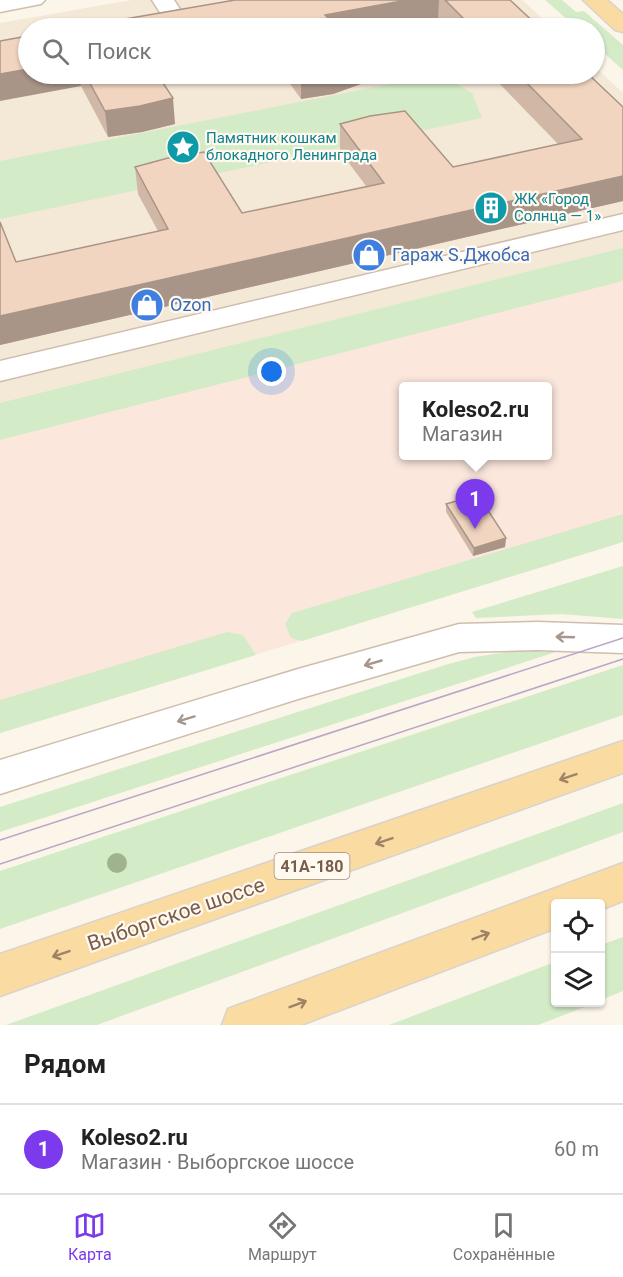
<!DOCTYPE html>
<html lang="ru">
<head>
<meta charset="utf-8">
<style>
	body { margin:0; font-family:Roboto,sans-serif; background:#f2f2f2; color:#222 }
	.controls { position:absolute; right:18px; bottom:18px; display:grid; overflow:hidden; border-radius:6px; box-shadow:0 2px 4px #0004 }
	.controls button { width:54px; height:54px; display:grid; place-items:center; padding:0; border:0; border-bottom:2px solid #e0e0e0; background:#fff; color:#222; font:30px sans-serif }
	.you { position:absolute; left:272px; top:372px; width:21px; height:21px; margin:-15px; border:4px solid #fff; border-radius:50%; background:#1a73e8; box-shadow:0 0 0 9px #1a73e833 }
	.badge { display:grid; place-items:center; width:39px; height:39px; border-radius:50%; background:#7c3aed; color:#fff; font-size:20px; font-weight:700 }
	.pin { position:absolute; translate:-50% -50px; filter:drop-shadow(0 2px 3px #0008) }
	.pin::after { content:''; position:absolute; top:32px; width:21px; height:18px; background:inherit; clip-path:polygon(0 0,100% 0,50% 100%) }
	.popup { position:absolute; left:399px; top:382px; width:153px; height:78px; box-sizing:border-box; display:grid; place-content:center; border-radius:6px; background:#fff; filter:drop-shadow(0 2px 4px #0005); font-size:20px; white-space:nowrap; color:#767676 }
	.popup b { font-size:22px; color:#222 }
	.popup::after { content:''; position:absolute; left:50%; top:100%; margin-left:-12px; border:12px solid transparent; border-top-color:#fff }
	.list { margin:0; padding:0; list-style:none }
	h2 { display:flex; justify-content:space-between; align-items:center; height:78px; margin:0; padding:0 24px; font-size:26px }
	h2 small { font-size:20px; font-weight:400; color:#767676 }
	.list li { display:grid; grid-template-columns:39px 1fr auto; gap:18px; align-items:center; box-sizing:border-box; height:90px; padding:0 24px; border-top:2px solid #e0e0e0 }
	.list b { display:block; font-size:22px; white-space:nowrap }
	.list p { margin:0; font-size:20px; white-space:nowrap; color:#767676 }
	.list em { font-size:20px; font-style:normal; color:#767676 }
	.icon { flex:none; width:33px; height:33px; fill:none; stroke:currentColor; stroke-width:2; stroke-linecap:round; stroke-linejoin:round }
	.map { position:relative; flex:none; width:623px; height:1025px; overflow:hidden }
	.search { position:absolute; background:#fff; box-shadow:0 2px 4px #0004; left:18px; right:18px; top:18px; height:66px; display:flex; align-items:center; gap:15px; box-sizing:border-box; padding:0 21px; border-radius:33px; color:#767676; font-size:22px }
	.sheet { height:168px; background:#fff }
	nav { display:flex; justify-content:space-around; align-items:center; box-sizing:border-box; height:84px; border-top:2px solid #e0e0e0; background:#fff; font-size:16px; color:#767676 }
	nav a { display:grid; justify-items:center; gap:3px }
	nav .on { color:#7c3aed }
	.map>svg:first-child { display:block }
	.residential { fill:#f4e8d7 }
	.commercial { fill:#fce7dd; fill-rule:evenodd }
	.green { fill:#d4ebc7 }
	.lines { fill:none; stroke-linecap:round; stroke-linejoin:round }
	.minor-casing { stroke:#cfbeae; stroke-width:3 }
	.major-casing { stroke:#d9d2cd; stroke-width:3 }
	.minor { fill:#fff; fill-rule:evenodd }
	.major { fill:#fadca3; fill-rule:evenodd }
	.tram { stroke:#b9a6c7; stroke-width:1.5 }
	.tree { fill:#a0b38e }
	.wall { fill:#d0b7a6 }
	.shaded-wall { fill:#a99587 }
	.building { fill:#f2d5c1; stroke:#a99587; stroke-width:1.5 }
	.oneway { stroke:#a7968b }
	.oneway2 { stroke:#9e8366 }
	.labels { text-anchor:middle; stroke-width:4.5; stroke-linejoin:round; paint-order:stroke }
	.far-culture-label { font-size:15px; fill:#0d838f; stroke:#fff9f0; text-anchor:start }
	.shield { fill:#fff9f0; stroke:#a08c7d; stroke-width:1.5 }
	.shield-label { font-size:16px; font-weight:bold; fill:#775d4c }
	.shop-label { font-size:18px; fill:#366cbe; stroke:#fff9f0; text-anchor:start }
	.near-street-label { font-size:21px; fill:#775d4c; stroke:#fff9f0 }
</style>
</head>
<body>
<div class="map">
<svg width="623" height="1025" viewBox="0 0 623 1025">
	<rect width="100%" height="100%" fill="#fcf5e9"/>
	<path class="residential" d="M132 0H522L553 28H28V74H594L595 67 623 93V281L0 440V23Z"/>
	<path class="commercial" d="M623 281V542L0 733V440ZM403 386H547V456H403Z"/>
	<path class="green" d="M545 0H562L576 12 584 11 623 45V70L595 45 594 28H577Z
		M441 74 472 93 482 118 0 219V161Z
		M623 248V281L0 440V403Z
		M623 514V542L302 641 291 638 285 624 292 613Z
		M623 566V619L561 614 476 618 472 612Z
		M227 632 243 635 256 655 0 733V700Z
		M514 651 556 652 0 832V807L445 665 475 657Z
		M623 665V715L0 929V871Z
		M623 803V832L97 1025H6Z
		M623 937V991L601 1000V945Z
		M555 962 556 1002 595 1003 538 1025H389Z"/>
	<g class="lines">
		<defs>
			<path id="minor" d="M0 0H45L41 4 0 12Z
				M152 0H174L189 23 186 28H170Z
				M623 214V230L0 381V361Z
				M538 622 623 625V653L538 650 459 652 298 699 0 794V760L298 669 459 624Z"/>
			<path id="major" d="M583 0H607L623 14V32L615 30Z
				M623 741V773L0 996V954Z
				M623 863V901L600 910V904H556V928L301 1025H222L228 1009 244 1003Z"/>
		</defs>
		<use href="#minor" class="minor-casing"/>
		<use href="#major" class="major-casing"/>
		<use href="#minor" class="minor"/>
		<use href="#major" class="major"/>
		<path class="tram" d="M0 840 623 638
			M0 864 623 659"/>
	</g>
	<circle class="tree" cx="117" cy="863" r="10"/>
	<path class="wall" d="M235 0H510L540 28H447L438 19 386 28H73Z
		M28 74H157L175 124 142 132 108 137 81 86Z
		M283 74H361V84L333 94 301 99Z
		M490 74H588L623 201 0 345V222L16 262 158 231 138 194 135 167 242 213 366 186 340 151V124L453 167 558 144Z
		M446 504 506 538 505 547 473 556 446 512Z"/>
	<path class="shaded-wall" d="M407 0H439L438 19 386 28H325V15Z
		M265 26 266 28H251Z
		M28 69V74H79L81 86 0 101V74Z
		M301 74H361V84L333 94 301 99Z
		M173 98 175 124 142 132 108 137 105 111Z
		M623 176V201L0 345V316Z
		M506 538 505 547 473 556 474 548Z"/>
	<path class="building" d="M235 0H407L325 15 337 28H267L265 26 251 28H73Z
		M445 0H510L540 28H473Z
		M28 36V69L0 74V41Z
		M85 74H157L173 98 140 106 105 111Z
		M518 74H588L623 107V176L0 316V222L16 262 168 229 135 167 168 158 204 152 242 213 384 183 340 124 370 116 405 111 453 167 582 139Z
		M478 495 506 538 474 548 446 504Z"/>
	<defs><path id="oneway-shaft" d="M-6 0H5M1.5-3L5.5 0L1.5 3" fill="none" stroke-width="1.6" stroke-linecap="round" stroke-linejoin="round" transform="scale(1.5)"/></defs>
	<g class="oneway">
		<use href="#oneway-shaft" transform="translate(565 637) rotate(-178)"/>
		<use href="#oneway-shaft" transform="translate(373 663) rotate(164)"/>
		<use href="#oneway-shaft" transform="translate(186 719) rotate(163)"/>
	</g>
	<g class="oneway2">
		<use href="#oneway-shaft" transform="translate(568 777) rotate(161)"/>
		<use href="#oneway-shaft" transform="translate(384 841) rotate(161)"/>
		<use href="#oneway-shaft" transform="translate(481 936) rotate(-21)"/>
		<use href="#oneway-shaft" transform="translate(61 954) rotate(161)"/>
		<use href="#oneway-shaft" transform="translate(298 1004) rotate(-21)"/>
	</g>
	<defs>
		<symbol id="sight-disc" viewBox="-11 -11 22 22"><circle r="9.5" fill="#0f9aa8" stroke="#fff9f0"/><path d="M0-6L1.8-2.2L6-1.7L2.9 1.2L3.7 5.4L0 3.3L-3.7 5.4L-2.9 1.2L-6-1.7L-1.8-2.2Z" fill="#fff"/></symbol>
		<symbol id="building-disc" viewBox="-11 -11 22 22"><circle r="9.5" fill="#0f9aa8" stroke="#fff9f0"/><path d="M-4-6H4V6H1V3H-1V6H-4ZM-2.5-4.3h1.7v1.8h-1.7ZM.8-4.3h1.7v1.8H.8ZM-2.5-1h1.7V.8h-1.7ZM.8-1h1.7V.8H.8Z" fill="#fff"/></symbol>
		<symbol id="shop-disc" viewBox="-11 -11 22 22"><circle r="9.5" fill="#3f7fe0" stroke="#fff9f0"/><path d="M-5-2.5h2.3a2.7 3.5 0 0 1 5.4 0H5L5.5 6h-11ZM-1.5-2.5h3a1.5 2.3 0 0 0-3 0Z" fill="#fff"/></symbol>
	</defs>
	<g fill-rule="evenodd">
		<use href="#sight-disc" x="164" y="128" width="38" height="38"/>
		<use href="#building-disc" x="472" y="189" width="38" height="38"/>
		<use href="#shop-disc" x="350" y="236" width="38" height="38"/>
		<use href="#shop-disc" x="128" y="286" width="38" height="38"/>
	</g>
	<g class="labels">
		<g class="far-culture-label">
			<text x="206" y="143">Памятник кошкам<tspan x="206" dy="17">блокадного Ленинграда</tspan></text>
			<text x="514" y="204">ЖК «Город<tspan x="514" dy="17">Солнца — 1»</tspan></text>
		</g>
		<rect class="shield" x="274.5" y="853" width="75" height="26" rx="4.5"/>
		<g class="shield-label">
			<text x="312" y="872">41А-180</text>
		</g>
		<g class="shop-label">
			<text x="392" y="261">Гараж S.Джобса</text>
			<text x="170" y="311">Ozon</text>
		</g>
		<g class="near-street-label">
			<text transform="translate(176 914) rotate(-19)" y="7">Выборгское шоссе</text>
		</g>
	</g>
</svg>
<div class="controls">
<button><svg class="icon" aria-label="locate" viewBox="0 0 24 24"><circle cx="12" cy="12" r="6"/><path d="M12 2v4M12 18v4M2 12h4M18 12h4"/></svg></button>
<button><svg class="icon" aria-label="layers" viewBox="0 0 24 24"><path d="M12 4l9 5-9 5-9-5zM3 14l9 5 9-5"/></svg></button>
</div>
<div class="you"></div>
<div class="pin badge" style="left:475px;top:529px">1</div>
<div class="popup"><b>Koleso2.ru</b>Магазин</div>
<div class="search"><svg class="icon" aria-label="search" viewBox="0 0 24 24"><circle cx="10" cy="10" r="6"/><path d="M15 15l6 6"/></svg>Поиск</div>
</div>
<section class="sheet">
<h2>Рядом<small></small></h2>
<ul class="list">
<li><span class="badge">1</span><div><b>Koleso2.ru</b><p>Магазин · Выборгское шоссе</p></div><em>60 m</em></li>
</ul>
</section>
<nav>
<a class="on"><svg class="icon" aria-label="map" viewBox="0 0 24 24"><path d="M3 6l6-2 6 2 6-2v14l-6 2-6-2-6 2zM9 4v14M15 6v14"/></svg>Карта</a>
<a><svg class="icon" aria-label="directions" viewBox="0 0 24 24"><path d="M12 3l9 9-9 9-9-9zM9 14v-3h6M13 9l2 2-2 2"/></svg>Маршрут</a>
<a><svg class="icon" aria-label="saved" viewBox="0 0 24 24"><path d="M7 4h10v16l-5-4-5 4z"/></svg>Сохранённые</a>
</nav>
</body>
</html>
